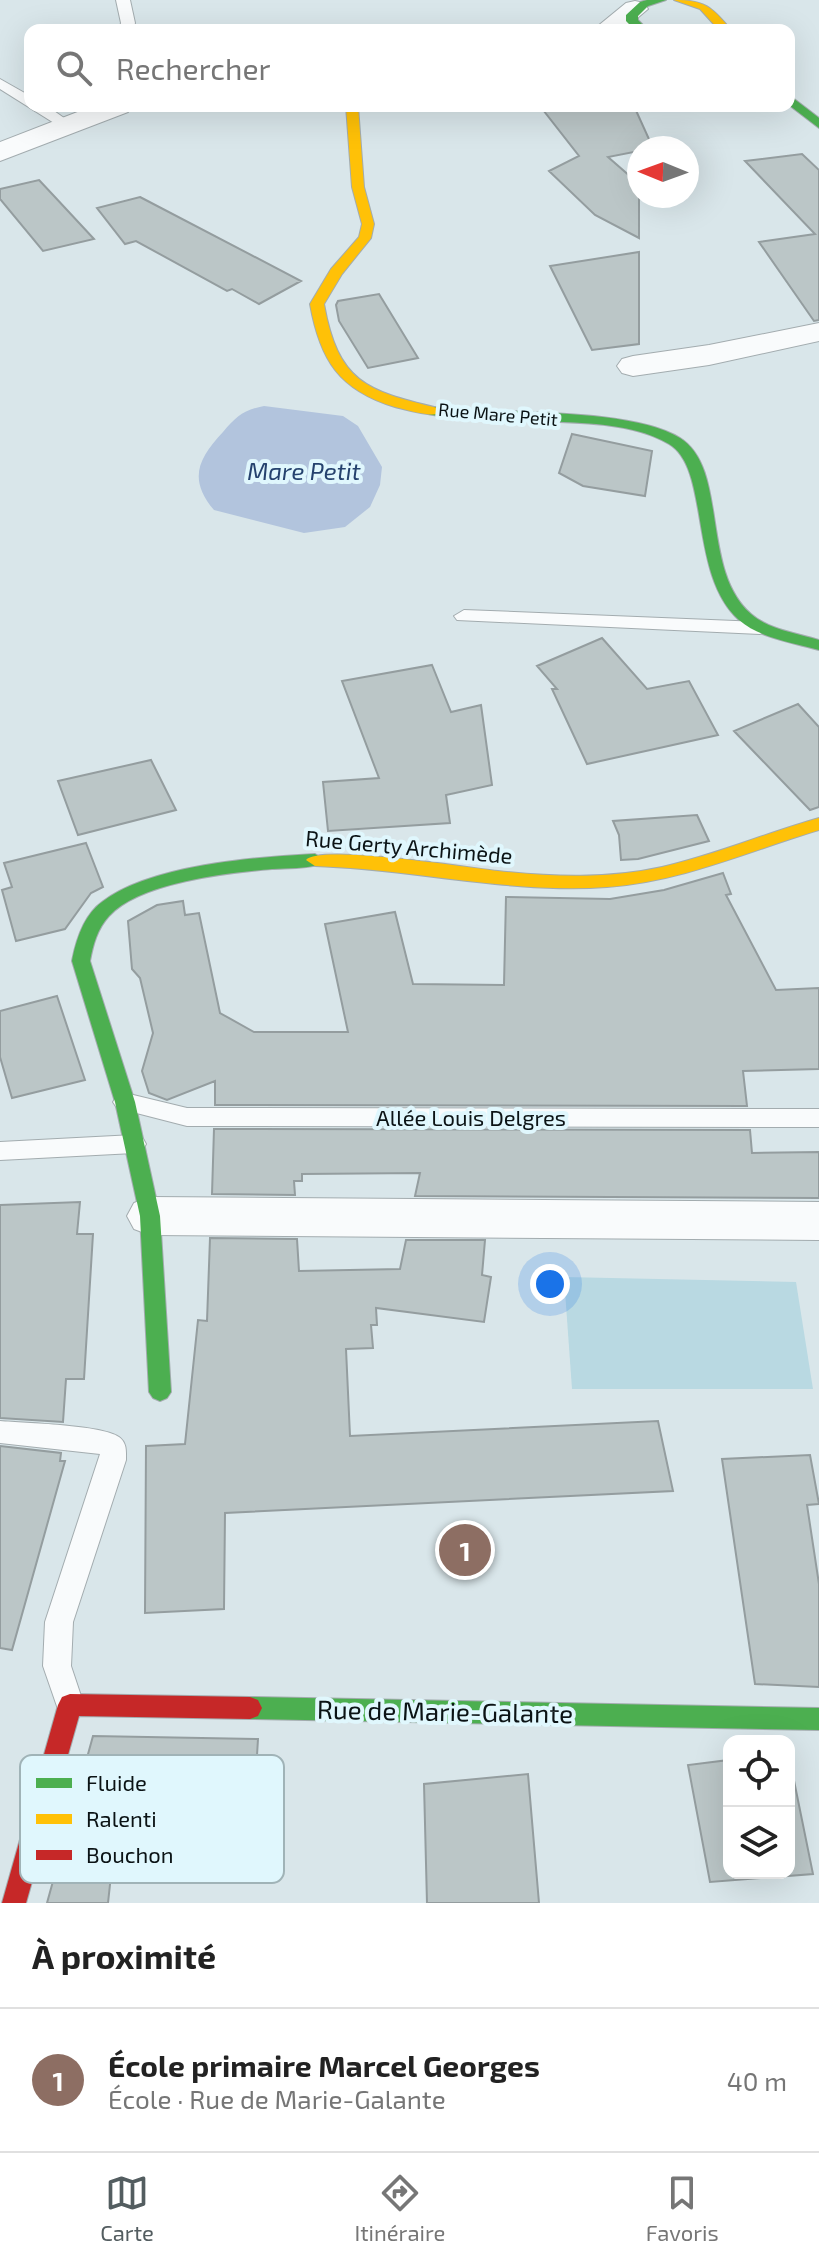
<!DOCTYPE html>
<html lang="fr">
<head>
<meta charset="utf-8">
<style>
	body { margin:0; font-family:"Exo 2",sans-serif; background:#f6f6f6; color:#222 }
	.controls { position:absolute; right:24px; bottom:24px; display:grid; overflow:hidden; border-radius:16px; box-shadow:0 8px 32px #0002 }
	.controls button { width:72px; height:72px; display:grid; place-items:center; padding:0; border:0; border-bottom:2px solid #e0e0e0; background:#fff; color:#222; font:40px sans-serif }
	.compass { position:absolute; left:627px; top:136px; width:72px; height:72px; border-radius:50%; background:#fff; box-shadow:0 8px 32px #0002; rotate:271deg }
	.you { position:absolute; left:550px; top:1284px; width:28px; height:28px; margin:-20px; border:6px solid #fff; border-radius:50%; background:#1a73e8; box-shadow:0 0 0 12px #1a73e833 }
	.badge { display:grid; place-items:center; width:52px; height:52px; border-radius:50%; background:#535d60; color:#fff; font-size:26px; font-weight:700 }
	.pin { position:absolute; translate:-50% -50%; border:4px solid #fff; box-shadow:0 2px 8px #0006 }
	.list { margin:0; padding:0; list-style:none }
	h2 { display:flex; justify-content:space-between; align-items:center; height:104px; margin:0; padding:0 32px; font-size:34px }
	h2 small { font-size:26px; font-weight:400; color:#767676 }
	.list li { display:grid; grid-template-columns:52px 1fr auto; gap:24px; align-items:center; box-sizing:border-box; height:144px; padding:0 32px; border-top:2px solid #e0e0e0 }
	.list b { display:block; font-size:30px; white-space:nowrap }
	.list p { margin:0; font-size:26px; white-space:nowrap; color:#767676 }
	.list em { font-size:26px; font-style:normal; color:#767676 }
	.icon { flex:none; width:44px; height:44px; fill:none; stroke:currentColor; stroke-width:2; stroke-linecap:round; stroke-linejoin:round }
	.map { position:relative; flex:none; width:819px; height:1903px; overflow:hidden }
	.search { position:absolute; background:#fff; box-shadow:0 8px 32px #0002; left:24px; right:24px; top:24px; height:88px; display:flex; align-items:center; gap:20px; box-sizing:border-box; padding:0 28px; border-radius:16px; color:#767676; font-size:30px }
	.sheet { height:248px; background:#fff }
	nav { display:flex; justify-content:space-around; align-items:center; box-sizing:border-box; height:112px; border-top:2px solid #e0e0e0; background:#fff; font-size:22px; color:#767676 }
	nav a { display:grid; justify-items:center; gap:4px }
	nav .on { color:#535d60 }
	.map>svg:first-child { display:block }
	.green { fill:#b9d9e2 }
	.water { fill:#b2c4dd }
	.building { fill:#bbc6c7; stroke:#949d9f; stroke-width:2 }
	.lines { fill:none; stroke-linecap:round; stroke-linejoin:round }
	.lane-casing { stroke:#a3acaf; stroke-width:2 }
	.street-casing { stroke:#a3acaf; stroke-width:2 }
	.fast-casing { stroke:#a3acaf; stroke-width:2 }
	.slow-casing { stroke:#a3acaf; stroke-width:2 }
	.jam-casing { stroke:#a3acaf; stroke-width:2 }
	.lane { fill:#f9fbfc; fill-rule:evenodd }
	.street { fill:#f9fbfc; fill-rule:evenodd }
	.fast { fill:#4caf50; fill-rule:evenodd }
	.slow { fill:#ffc107; fill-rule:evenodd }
	.jam { fill:#c62828; fill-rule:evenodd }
	.labels { text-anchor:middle; stroke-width:8; stroke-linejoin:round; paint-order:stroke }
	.far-street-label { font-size:18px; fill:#0b1315; stroke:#e0f7fd }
	.street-label { font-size:22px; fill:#0b1315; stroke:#e0f7fd }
	.water-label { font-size:24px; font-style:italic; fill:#25426e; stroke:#e0f7fd }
	.near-street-label { font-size:26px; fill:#0b1315; stroke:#e0f7fd }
	.key { fill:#e0f7fd; stroke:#a0b3b7; stroke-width:2 }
	.key-label { font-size:22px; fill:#0b1315 }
</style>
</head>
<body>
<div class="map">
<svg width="819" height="1903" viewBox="0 0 819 1903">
	<rect width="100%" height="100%" fill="#d9e6ea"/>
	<path class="green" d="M564 1277 796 1282 813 1389H572Z"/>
	<path class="water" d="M264 406 343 416 358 426 382 467 380 485 370 507 345 527 304 533 214 510C188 479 198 459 223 432 236 417 243 410 264 406Z"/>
	<path class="building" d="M540 106H634L653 148H639V151L608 157 639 184V238L595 215 549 171 579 156Z
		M802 154 819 170V320L814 321 759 242 815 234 745 161Z
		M39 180 54 196 94 239 43 251 0 199V189Z
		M140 197 301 281 259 304 232 289 227 291 136 241 125 244 97 208Z
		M639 252V344L592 350 550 266Z
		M379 294 418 358 368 368 339 321 336 305 338 301Z
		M572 434 652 451 645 496 583 486 559 473Z
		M602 638 647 689 689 681 718 735 587 764 552 689H557L537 666Z
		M432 665 451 712 481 705 492 785 446 795 450 823 328 831 323 782 379 778 342 681Z
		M798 704 819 727V807L810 810 734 731Z
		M151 760 176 810 78 835 58 781Z
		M697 815 709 841 638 859 621 860 619 835 613 821Z
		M86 843 103 887 91 893 65 929 16 941 2 890 12 887 4 863Z
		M723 873 731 894 726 895 776 990 819 988V1069L743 1071 747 1106 215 1105V1081L167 1100 149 1093 142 1071 153 1033 140 978 132 969 128 921 157 905 183 901 185 915 199 913 220 1013 254 1032H348L325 924 395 912 413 984 504 985 506 897 610 899 664 890Z
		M57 996 85 1080 12 1098 0 1057V1011Z
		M214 1129 750 1130 752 1153 819 1152V1198L415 1196 420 1173 302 1174V1181H294L295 1195 212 1194Z
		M80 1202 77 1234H93L84 1379H66L63 1422 0 1418V1205Z
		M210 1238 297 1239 299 1271 400 1269 406 1240H485L482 1275 491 1277 484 1322 376 1308 377 1325H371L373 1348 346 1349 350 1436 658 1421 673 1491 225 1513 224 1609 145 1613 146 1446 185 1444 198 1320 207 1321Z
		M0 1446 61 1453 60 1461H65L12 1650 0 1648Z
		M810 1455 819 1504 807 1505 819 1584V1687L755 1684 722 1459Z
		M93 1736 258 1739 253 1820H213L214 1807 127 1805 125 1829H116L108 1903H47Z
		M789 1756 813 1874 710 1882 688 1765 729 1760V1873H789Z
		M528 1774 539 1903H427L424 1784Z"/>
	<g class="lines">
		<defs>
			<path id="lane" d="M116 0H130L135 23 133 30H119L121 23Z
				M0 79 30 96V106H47L74 125 72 128H62L0 89Z
				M464 610 760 622 770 628 760 634 457 620 454 616Z
				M125 1093 187 1108 819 1109V1127L187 1126 117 1108 113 1102 117 1096Z
				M134 1135 142 1137 146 1144 142 1151 134 1153 0 1160V1142Z
				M0 1421C24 1423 103 1425 119 1437 127 1443 126 1451 126 1460L73 1622 71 1666 84 1705 80 1715 70 1719 60 1715 43 1666 45 1622 100 1454 0 1443Z"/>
			<path id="street" d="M635 1 644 3 648 9 623 30H593L626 3Z
				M93 106H132L128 112 0 161V142Z
				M819 323V341L709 365 633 376 622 373 617 366 622 359 633 356 709 345Z
				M150 1197 819 1202V1240L150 1235 134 1229 127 1216 134 1203Z"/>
			<path id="fast" d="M647 0H666L648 6 638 16V20L648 30H635L626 21V15L640 2Z
				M789 95 819 118V128L789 105Z
				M433 407C496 414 630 407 680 438 729 469 700 570 751 614 769 630 797 633 819 640V650C794 643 759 638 739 620 688 574 711 469 669 444 612 409 495 429 428 414V408Z
				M315 854 324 860 321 864C306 869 288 868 272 869 228 873 140 882 109 916 97 929 93 945 90 961L135 1102 160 1216 171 1392 167 1398 160 1401 153 1398 149 1392 140 1216 115 1102 72 961C76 940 84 915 102 902 150 865 255 857 315 854Z
				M250 1697 819 1708V1730L250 1719 242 1716 238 1708 242 1700Z"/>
			<path id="slow" d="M674 0C705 0 712 7 731 30H719L700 9Z
				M346 106H358L364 187 374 224 371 238 342 274 324 304C338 382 366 391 438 408V414C425 416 408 410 395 407 339 390 320 360 310 304L331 269 359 237 362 224 352 187Z
				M819 818V830C749 851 681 882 607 887 510 894 412 869 315 866L306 860C319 844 470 868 498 871 553 877 608 879 662 867 715 855 766 833 819 818Z"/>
			<path id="jam" d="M70 1694 250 1697 258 1700 262 1708 258 1716 250 1719 79 1716 26 1903H2L58 1705 62 1697Z"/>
		</defs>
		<use href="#lane" class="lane-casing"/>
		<use href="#street" class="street-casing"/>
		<use href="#fast" class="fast-casing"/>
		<use href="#slow" class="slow-casing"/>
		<use href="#jam" class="jam-casing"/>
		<use href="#lane" class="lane"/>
		<use href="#street" class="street"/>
		<use href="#fast" class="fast"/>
		<use href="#slow" class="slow"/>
		<use href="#jam" class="jam"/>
	</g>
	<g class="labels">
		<g class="far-street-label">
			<text transform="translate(498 415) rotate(5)" y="6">Rue Mare Petit</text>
		</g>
		<g class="street-label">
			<text transform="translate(409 847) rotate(5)" y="8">Rue Gerty Archimède</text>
			<text x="471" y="1126">Allée Louis Delgres</text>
		</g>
		<g class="water-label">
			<text x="304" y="480">Mare Petit</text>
		</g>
		<g class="near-street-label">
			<text transform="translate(445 1712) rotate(1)" y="9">Rue de Marie-Galante</text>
		</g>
	</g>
	<rect x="20" y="1755" width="264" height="128" rx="12" class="key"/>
	<rect x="36" y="1778" width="36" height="10" fill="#4caf50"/>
	<rect x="36" y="1814" width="36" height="10" fill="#ffc107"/>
	<rect x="36" y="1850" width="36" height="10" fill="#c62828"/>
	<g class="key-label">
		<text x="86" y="1791">Fluide</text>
		<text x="86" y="1827">Ralenti</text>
		<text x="86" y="1863">Bouchon</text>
	</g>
</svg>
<div class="controls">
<button><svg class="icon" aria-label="locate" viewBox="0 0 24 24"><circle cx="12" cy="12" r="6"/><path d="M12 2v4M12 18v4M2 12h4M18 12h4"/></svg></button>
<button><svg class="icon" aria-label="layers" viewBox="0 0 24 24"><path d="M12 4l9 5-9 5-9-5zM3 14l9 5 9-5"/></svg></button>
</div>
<svg class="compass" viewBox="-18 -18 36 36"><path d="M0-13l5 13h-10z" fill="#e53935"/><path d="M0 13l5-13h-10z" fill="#767676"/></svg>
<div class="you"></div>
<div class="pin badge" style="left:465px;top:1550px;background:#8d6e63">1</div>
<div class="search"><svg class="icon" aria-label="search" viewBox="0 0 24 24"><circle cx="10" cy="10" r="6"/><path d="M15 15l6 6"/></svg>Rechercher</div>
</div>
<section class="sheet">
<h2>À proximité<small></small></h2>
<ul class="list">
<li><span class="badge" style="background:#8d6e63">1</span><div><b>École primaire Marcel Georges</b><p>École · Rue de Marie-Galante</p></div><em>40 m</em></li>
</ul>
</section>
<nav>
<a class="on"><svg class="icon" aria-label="map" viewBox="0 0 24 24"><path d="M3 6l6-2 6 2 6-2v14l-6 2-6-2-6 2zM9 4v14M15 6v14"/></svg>Carte</a>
<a><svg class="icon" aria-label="directions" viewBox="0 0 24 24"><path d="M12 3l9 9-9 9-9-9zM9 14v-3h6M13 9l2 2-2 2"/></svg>Itinéraire</a>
<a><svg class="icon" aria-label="saved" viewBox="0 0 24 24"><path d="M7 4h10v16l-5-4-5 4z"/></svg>Favoris</a>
</nav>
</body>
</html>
